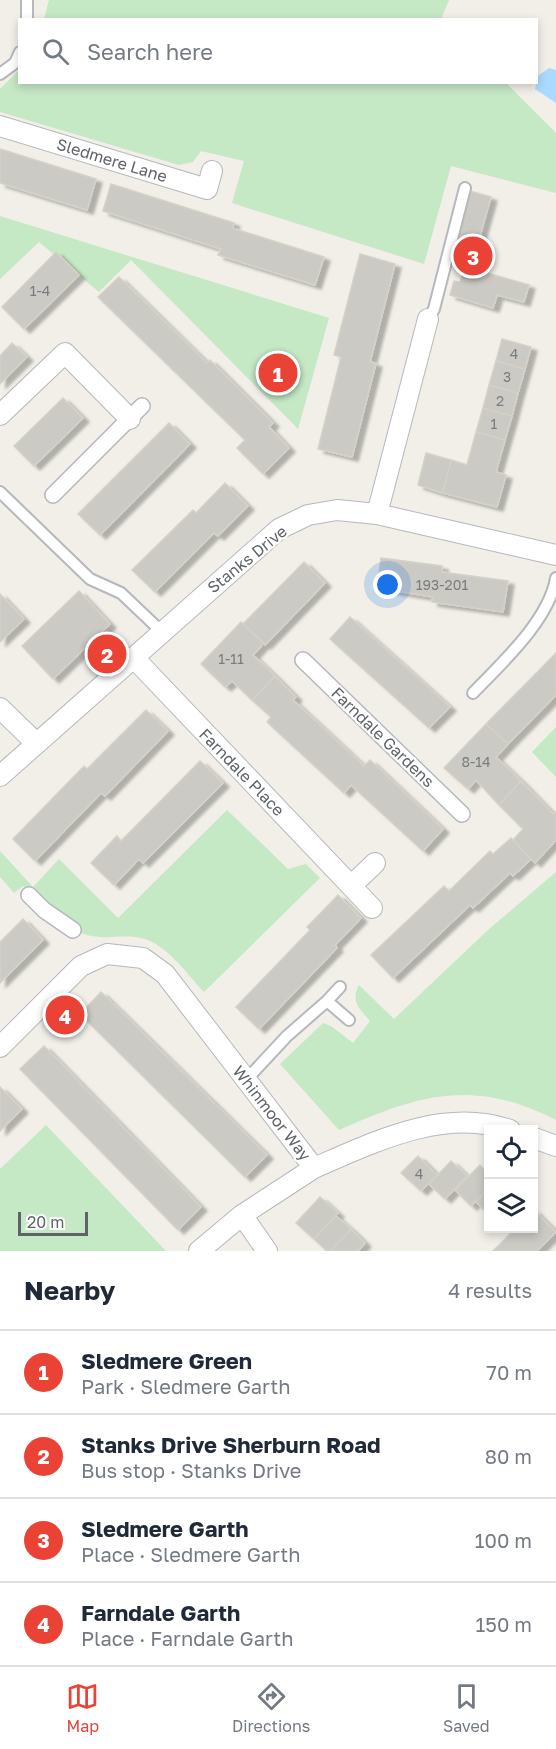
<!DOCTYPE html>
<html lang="en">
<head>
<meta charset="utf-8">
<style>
	body { margin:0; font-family:"Golos Text",sans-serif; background:#f6f6f7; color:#1f2937 }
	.controls { position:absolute; right:18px; bottom:18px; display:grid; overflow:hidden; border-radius:0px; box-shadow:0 3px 9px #0003 }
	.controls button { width:54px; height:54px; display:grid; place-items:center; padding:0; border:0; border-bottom:2px solid #e0e1e3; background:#fff; color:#1f2937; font:30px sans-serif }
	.scale { position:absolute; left:18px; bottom:15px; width:70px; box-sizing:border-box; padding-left:6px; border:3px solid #5f6368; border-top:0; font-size:16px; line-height:21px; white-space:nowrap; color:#5f6368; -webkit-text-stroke:4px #fff; paint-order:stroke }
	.you { position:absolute; left:388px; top:585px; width:21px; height:21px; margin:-15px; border:4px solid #fff; border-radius:50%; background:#1a73e8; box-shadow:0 0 0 9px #1a73e833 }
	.badge { display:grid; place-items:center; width:39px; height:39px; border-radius:50%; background:#ea4335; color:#fff; font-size:20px; font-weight:700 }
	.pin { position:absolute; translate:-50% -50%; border:3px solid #fff; box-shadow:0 2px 6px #0006 }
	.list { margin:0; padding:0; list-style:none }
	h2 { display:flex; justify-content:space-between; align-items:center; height:78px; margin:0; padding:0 24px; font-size:26px }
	h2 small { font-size:20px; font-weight:400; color:#747a83 }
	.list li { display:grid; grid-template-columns:39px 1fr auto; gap:18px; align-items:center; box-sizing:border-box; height:84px; padding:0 24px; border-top:2px solid #e0e1e3 }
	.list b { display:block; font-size:22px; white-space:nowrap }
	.list p { margin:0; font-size:20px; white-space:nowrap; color:#747a83 }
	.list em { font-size:20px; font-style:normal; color:#747a83 }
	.icon { flex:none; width:33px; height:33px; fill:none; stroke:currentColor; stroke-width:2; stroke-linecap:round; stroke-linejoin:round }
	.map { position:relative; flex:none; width:556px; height:1251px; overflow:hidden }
	.search { position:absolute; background:#fff; box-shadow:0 3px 9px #0003; left:18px; right:18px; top:18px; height:66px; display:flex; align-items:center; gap:15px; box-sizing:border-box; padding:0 21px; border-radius:0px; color:#747a83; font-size:22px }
	.sheet { height:414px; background:#fff }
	nav { display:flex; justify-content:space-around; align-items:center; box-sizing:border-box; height:84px; border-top:2px solid #e0e1e3; background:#fff; font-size:16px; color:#747a83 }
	nav a { display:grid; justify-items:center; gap:3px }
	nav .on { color:#ea4335 }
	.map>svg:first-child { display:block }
	.green { fill:#c5e8c5 }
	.water { fill:#aadaff }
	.building { fill:#cccac5; stroke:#d6d1c6; stroke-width:1.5; filter:url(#shadow) }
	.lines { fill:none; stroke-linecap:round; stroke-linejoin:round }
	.service-casing { stroke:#b5b8bc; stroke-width:14 }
	.pedestrian-casing { stroke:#b5b8bc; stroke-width:18 }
	.minor-casing { stroke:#b5b8bc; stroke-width:22 }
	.service { stroke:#fff; stroke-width:10 }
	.pedestrian { stroke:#fff; stroke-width:15 }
	.minor { stroke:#fff; stroke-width:20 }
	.labels { text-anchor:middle; stroke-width:4.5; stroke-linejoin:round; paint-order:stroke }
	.number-label { font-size:14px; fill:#7a7d7f }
	.street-label { font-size:16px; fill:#5f6368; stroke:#fff }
</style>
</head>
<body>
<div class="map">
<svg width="556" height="1251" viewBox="0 0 556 1251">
	<defs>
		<filter id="shadow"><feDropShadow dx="6" dy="4" stdDeviation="1.5" flood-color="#0004"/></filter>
	</defs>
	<rect width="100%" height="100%" fill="#f1efe8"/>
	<path class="green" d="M49 0H449L442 17 444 20 44 19Z
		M19 70 20 82 506 83 556 133V193L451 166 424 264 232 203 244 161 201 151 193 162 179 165 0 112V89Z
		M0 216 329 318 298 429 131 260 99 292 39 242 0 279Z
		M556 727V777L532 752Z
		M227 810 288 869 306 864 320 878 204 992C186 973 170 948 145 939 130 934 114 938 99 937 71 935 40 908 23 886L14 893 0 877V851L33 887 59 859 118 918Z
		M556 872V1120C473 1078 420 1094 339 1130L280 1064 323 1023 331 1026 353 1043 370 1021C360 1009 350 1002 359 985L394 1019 488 930Z
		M46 1125 166 1251H0V1169Z"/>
	<path class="water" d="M549 68 556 70V103L535 89 538 76Z"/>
	<path class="building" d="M0 149 96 179 87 210 0 183Z
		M111 184 234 223 232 228 324 257 315 285 218 255 221 249 103 211Z
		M470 191 491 197 478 243 487 246 480 271 529 285 524 302 497 295 493 308 450 295 454 281 460 282 464 268 459 266 466 242 456 239Z
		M56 252 79 275 24 329 2 307Z
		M360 254 395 264 370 362 376 363 352 457 318 449 341 357 334 355Z
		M119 277 207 363 210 360 273 423 269 427 289 448 263 474 237 448 245 440 98 297Z
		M502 339 531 347 525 369 496 361Z
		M12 343 27 357 0 384V356Z
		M496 361 525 369 518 393 489 385Z
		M489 385 518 393 512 416 483 408Z
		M63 398 83 418 34 466 14 446Z
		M483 408 512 416 505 440 476 432Z
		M169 423 190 444 100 535 78 514Z
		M476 432 505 440 496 472 506 475 497 507 443 493 451 460 467 465Z
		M426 453 451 460 443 493 418 485Z
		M225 483 248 506 218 536 214 533 155 592 132 570 193 510 196 513Z
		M381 558 442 566V572L508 581 503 612 432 602 433 597 377 588Z
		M304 562 325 583 265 645 243 624Z
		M79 591 110 624 53 679 22 646Z
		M0 594 24 619 0 642Z
		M350 617 450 707 429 728 330 639Z
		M241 622 264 643 253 655 275 676 252 700 232 681 225 687 201 664Z
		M556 653V695L508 744 486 724Z
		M275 676 296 697 293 700 364 766 370 760 443 829 423 851 351 785 344 793 267 722 271 717 252 700Z
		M146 710 168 731 105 796 101 793 35 861 13 839 84 766 87 769Z
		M486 724 508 744 496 757 521 781 499 805 476 780 468 789 444 768Z
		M200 761 223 783 143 863 139 859 114 885 91 863 117 836 121 841Z
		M521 781 553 814 556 811V840L535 863 513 840 523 829 499 805Z
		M511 838 531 859 513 876 510 873 473 908 470 905 393 978 371 955 444 886 449 891 490 851 493 854Z
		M338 895 361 918 335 945 337 948 259 1029 236 1007 310 930 307 927Z
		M23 919 43 940 0 983V942Z
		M101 992 267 1155 245 1177 80 1014Z
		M64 1002 79 1017 67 1028 52 1013Z
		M44 1046 201 1207 178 1230 20 1069Z
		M0 1087 22 1109 0 1131Z
		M418 1156 437 1175 421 1191 401 1173Z
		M451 1161 467 1176 445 1199 429 1184Z
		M480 1165 488 1174V1189L471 1206 455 1190Z
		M488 1189V1214L476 1202Z
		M320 1197 338 1213 314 1239 296 1223Z
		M534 1210 556 1232 537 1251H493L516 1228H534Z
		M336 1216 351 1229 331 1251H327L314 1239Z
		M351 1229 365 1243 358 1251H331Z"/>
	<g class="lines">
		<defs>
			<path id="service" d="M27 20V0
				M0 74 15 63 20 52
				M428 319 434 309 465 188
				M0 492 90 579 121 593 162 632
				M473 693C502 663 549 620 556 578
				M327 1001 340 987
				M246 1080 287 1036 327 1001 349 1020"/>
			<path id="pedestrian" d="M53 495 142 406
				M303 660 462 814
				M29 895 44 910 73 930"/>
			<path id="minor" d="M0 126 207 189 212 171
				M0 415 65 353 130 419
				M377 514 428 319
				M134 658 372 908
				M0 708 36 743
				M0 776 279 529 308 515 337 510 377 514 556 555
				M351 886 375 863
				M0 1047 81 966 107 954 143 958 165 974 314 1168C374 1142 444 1107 510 1130
				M534 1138 556 1146
				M242 1215 267 1251
				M199 1251 242 1215 314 1168"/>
		</defs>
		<use href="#service" class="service-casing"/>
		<use href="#pedestrian" class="pedestrian-casing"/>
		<use href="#minor" class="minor-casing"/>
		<use href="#service" class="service"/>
		<use href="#pedestrian" class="pedestrian"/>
		<use href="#minor" class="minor"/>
	</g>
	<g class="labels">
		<g class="number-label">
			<text x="40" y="296">1-4</text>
			<text x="514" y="359">4</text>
			<text x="507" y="382">3</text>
			<text x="500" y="406">2</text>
			<text x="494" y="429">1</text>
			<text x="442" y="590">193-201</text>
			<text x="231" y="664">1-11</text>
			<text x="476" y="767">8-14</text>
			<text x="419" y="1179">4</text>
		</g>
		<g class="street-label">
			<text transform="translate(112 160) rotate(17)" y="6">Sledmere Lane</text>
			<text transform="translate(247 559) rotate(-39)" y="6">Stanks Drive</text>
			<text transform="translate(383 737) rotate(44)" y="6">Farndale Gardens</text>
			<text transform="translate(242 772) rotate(46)" y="6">Farndale Place</text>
			<text transform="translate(272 1113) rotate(52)" y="6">Whinmoor Way</text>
		</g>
	</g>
</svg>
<div class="controls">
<button><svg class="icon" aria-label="locate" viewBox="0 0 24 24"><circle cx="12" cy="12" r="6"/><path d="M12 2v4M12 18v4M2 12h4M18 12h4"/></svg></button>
<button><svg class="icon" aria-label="layers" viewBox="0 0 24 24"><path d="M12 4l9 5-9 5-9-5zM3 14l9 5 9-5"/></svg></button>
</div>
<div class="scale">20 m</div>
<div class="you"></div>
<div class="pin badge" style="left:278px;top:373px">1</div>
<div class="pin badge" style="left:107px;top:654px">2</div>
<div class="pin badge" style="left:473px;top:256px">3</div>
<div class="pin badge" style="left:65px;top:1015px">4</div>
<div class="search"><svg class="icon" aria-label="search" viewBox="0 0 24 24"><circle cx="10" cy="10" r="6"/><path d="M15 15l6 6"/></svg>Search here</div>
</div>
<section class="sheet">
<h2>Nearby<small>4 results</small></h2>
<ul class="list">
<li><span class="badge">1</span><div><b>Sledmere Green</b><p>Park · Sledmere Garth</p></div><em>70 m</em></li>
<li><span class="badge">2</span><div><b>Stanks Drive Sherburn Road</b><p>Bus stop · Stanks Drive</p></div><em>80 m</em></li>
<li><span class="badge">3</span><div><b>Sledmere Garth</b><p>Place · Sledmere Garth</p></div><em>100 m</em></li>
<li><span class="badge">4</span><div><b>Farndale Garth</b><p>Place · Farndale Garth</p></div><em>150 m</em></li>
</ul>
</section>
<nav>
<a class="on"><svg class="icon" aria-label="map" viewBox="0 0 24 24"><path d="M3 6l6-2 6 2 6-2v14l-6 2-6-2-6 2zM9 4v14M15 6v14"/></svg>Map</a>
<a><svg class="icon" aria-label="directions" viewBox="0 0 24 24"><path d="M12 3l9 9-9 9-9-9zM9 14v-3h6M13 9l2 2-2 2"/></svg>Directions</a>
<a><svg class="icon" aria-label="saved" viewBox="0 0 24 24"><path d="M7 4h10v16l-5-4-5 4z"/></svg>Saved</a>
</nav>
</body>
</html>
